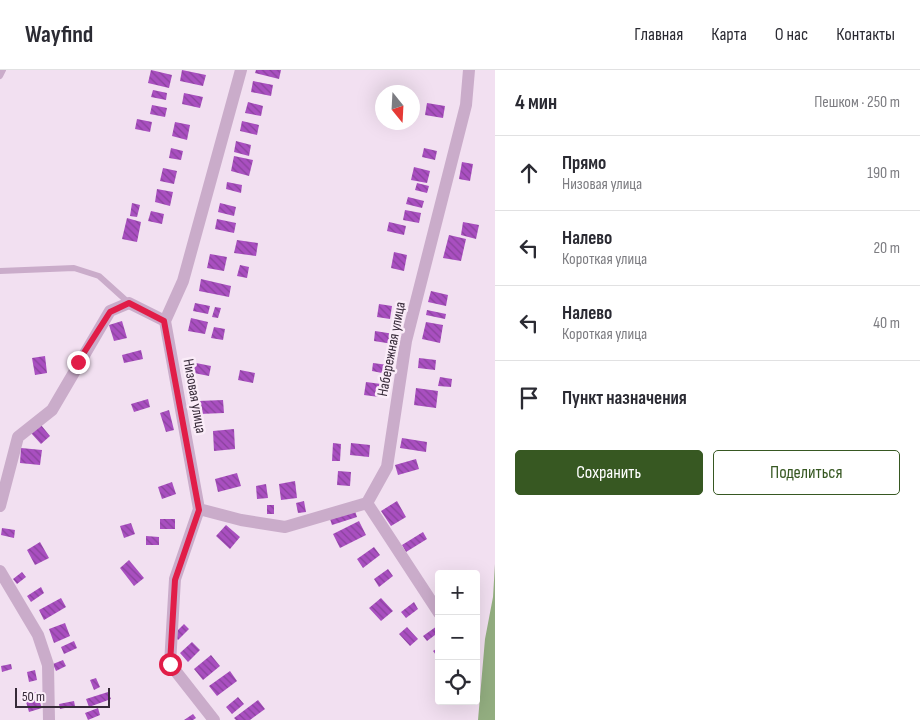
<!DOCTYPE html>
<html lang="ru">
<head>
<meta charset="utf-8">
<style>
	body { margin:0; font-family:"Sofia Sans Condensed",sans-serif; background:#f7f7f7; color:#2b2b33 }
	.controls { position:absolute; right:15px; bottom:15px; display:grid; overflow:hidden; border-radius:5px; box-shadow:0 5px 20px #0002 }
	.controls button { width:45px; height:45px; display:grid; place-items:center; padding:0; border:0; border-bottom:1px solid #e1e1e2; background:#fff; color:#2b2b33; font:25px sans-serif }
	.compass { position:absolute; left:375px; top:15px; width:45px; height:45px; border-radius:50%; background:#fff; box-shadow:0 5px 20px #0002; rotate:162deg }
	.scale { position:absolute; left:15px; bottom:12px; width:95px; box-sizing:border-box; padding-left:5px; border:2px solid #362a38; border-top:0; font-size:14px; line-height:18px; white-space:nowrap; color:#362a38; -webkit-text-stroke:4px #faecf8; paint-order:stroke }
	.stop { position:absolute; width:15px; height:15px; margin:-11px; border:4px solid #e11d48; border-radius:50%; background:#fff }
	.stop.end { background:#e11d48; border-color:#fff; box-shadow:0 1px 5px #0008 }
	.list { margin:0; padding:0; list-style:none }
	h2 { display:flex; justify-content:space-between; align-items:center; height:65px; margin:0; padding:0 20px; font-size:21px }
	h2 small { font-size:16px; font-weight:400; color:#7c7c81 }
	.list li { display:grid; grid-template-columns:32px 1fr auto; gap:15px; align-items:center; box-sizing:border-box; height:75px; padding:0 20px; border-top:1px solid #e1e1e2 }
	.list b { display:block; font-size:19px; white-space:nowrap }
	.list p { margin:0; font-size:16px; white-space:nowrap; color:#7c7c81 }
	.list em { font-size:16px; font-style:normal; color:#7c7c81 }
	.actions { display:flex; gap:10px; padding:15px 20px }
	.actions a { flex:1; padding:11px 0; border:1px solid #375822; border-radius:5px; text-align:center; font-size:18px; color:#375822 }
	.actions .main { background:#375822; color:#fff }
	.icon { flex:none; width:28px; height:28px; fill:none; stroke:currentColor; stroke-width:2; stroke-linecap:round; stroke-linejoin:round }
	.map { position:relative; flex:none; width:495px; height:650px; overflow:hidden }
	header { display:flex; align-items:center; gap:30px; box-sizing:border-box; height:70px; padding:0 25px; background:#fff; border-bottom:1px solid #e1e1e2 }
	header strong { font-size:24px }
	nav { display:flex; gap:28px; margin-inline-start:auto; font-size:18px }
	main { display:flex }
	aside { flex:1; background:#fff }
	.map>svg:first-child { display:block }
	.water { fill:#93ae80 }
	.building { fill:url(#building-back-hatch) }
	.lines { fill:none; stroke-linecap:round; stroke-linejoin:round }
	.service { stroke:#caacca; stroke-width:6 }
	.minor { stroke:#caacca; stroke-width:12 }
	.route { stroke:#e11d48; stroke-width:6 }
	.labels { text-anchor:middle; stroke-width:5; stroke-linejoin:round; paint-order:stroke }
	.street-label { font-size:15px; fill:#362a38; stroke:#faecf8 }
</style>
</head>
<body>
<header>
<strong>Wayfind</strong>
<nav><a>Главная</a><a>Карта</a><a>О нас</a><a>Контакты</a></nav>
</header>
<main>
<div class="map">
<svg width="495" height="650" viewBox="0 0 495 650">
	<defs>
		<pattern id="building-back-hatch" width="6" height="6" patternUnits="userSpaceOnUse" patternTransform="scale(1.25)"><rect width="6" height="6" fill="#a94fc0"/><path d="M-1 5l2 2M0 0l6 6M5-1l2 2" fill="none" stroke="#8a429d"/></pattern>
	</defs>
	<rect width="100%" height="100%" fill="#f2e0f1"/>
	<path class="water" d="M495 494V650H478L485 569 493 527Z"/>
	<path class="building" d="M151 0 172 5 169 18 148 13Z
		M182 0 206 5 203 16 180 11Z
		M256 0H281L279 9 255 3Z
		M253 11 273 15 271 26 251 22Z
		M153 20 167 23 166 30 151 27Z
		M184 23 203 27 200 38 182 34Z
		M248 32 263 36 261 46 245 43Z
		M427 33 445 36 443 48 425 45Z
		M152 35 167 38 165 47 150 44Z
		M137 49 152 52 150 62 135 59Z
		M242 51 259 55 257 65 240 61Z
		M175 52 190 55 187 70 172 66Z
		M236 71 251 75 249 86 234 82Z
		M171 78 183 81 181 90 169 88Z
		M424 78 437 81 435 90 422 87Z
		M234 86 253 90 249 106 231 101Z
		M462 92 473 94 470 111 459 109Z
		M414 97 430 101 427 113 411 110Z
		M163 98 177 101 174 114 160 111Z
		M227 112 242 115 241 123 226 119Z
		M417 113 429 116 427 123 415 120Z
		M157 119 173 122 170 136 155 132Z
		M408 127 424 131 422 138 406 134Z
		M132 133 140 135 137 147 130 146Z
		M220 133 236 137 234 146 218 142Z
		M405 140 421 143 419 153 403 150Z
		M151 141 164 144 162 154 148 151Z
		M127 148 141 152 137 172 122 169Z
		M217 149 236 153 234 163 215 159Z
		M389 152 406 156 404 165 387 161Z
		M463 152 479 155 476 169 461 165Z
		M449 165 466 169 461 191 443 188Z
		M237 170 258 173 256 186 234 183Z
		M394 182 407 185 404 201 391 198Z
		M210 184 227 187 224 201 207 198Z
		M240 195 249 197 247 208 237 206Z
		M201 209 231 216 229 227 199 221Z
		M431 221 448 225 446 236 428 232Z
		M195 233 210 236 208 244 193 241Z
		M379 234 392 236 390 249 377 247Z
		M215 237 221 238 218 248 212 247Z
		M427 240 446 244 445 249 426 245Z
		M191 248 208 252 205 264 188 261Z
		M122 251 127 268 114 271 109 255Z
		M426 252 443 255 440 273 422 269Z
		M214 257 225 259 223 270 211 268Z
		M375 261 394 264 393 274 374 271Z
		M141 280 143 289 124 293 122 285Z
		M45 286 47 303 35 305 32 288Z
		M419 288 436 290 435 300 418 298Z
		M191 292 211 296 209 306 189 302Z
		M373 293 388 295 387 304 372 301Z
		M240 300 255 303 253 313 238 310Z
		M440 307 452 309 451 317 438 316Z
		M366 312 381 314 379 327 364 325Z
		M416 318 438 321 436 338 414 335Z
		M148 329 150 337 134 342 131 334Z
		M223 330 224 343 199 344 198 331Z
		M169 340 174 360 166 362 160 343Z
		M41 355 50 366 41 374 31 363Z
		M234 359 235 379 214 381 213 361Z
		M402 368 427 372 426 382 400 378Z
		M333 373 341 374 340 391H332Z
		M351 373 370 375 369 387 350 385Z
		M21 378 42 380 40 395 20 393Z
		M416 389 419 399 398 405 395 395Z
		M338 401 351 402 350 416 337 415Z
		M237 403 241 416 218 422 215 409Z
		M295 411 297 428 281 430 279 414Z
		M172 412 176 424 162 429 158 417Z
		M266 414 268 428 257 429 256 416Z
		M304 431 306 442 298 443 296 433Z
		M397 431 406 447 391 456 381 441Z
		M267 435H274V444H267Z
		M355 441 357 447 332 455 330 449Z
		M160 449H175V459H160Z
		M359 451 366 465 340 478 333 464Z
		M131 453 135 464 124 468 120 456Z
		M226 455 240 467 230 479 216 466Z
		M2 458 15 460 14 468 1 465Z
		M423 462 427 469 406 482 402 475Z
		M146 466 159 467V475H146Z
		M40 472 49 488 35 495 27 480Z
		M374 477 380 485 363 498 357 489Z
		M129 490 144 508 134 516 120 498Z
		M388 499 393 506 379 517 374 509Z
		M22 502 26 507 17 514 13 509Z
		M41 517 44 523 31 532 27 526Z
		M61 528 66 537 44 550 39 540Z
		M381 528 393 541 381 551 369 538Z
		M414 532 418 539 406 548 401 542Z
		M65 553 70 566 54 573 49 559Z
		M184 554 189 559 178 570 173 565Z
		M437 556 439 562 427 571 423 566Z
		M407 557 418 569 410 576 399 564Z
		M74 571 77 578 64 584 61 577Z
		M192 572 200 580 188 592 180 583Z
		M439 577V589L433 581Z
		M211 585 220 596 203 610 194 599Z
		M63 590 66 596 56 601 53 594Z
		M11 594 12 599 2 602 1 596Z
		M35 600 37 610 29 612 27 602Z
		M230 601 237 611 217 626 209 616Z
		M96 608 100 617 94 620 90 610Z
		M36 622 42 638 29 642 24 625Z
		M108 622 111 629 89 637 86 629Z
		M238 627 244 634 232 644 226 637Z
		M258 630 265 639 250 650H236L234 648Z
		M74 631 75 636 60 639 59 634Z
		M98 638 100 645 88 650 85 643Z
		M193 644 196 648 193 650H184Z"/>
	<g class="lines">
		<path class="service" d="M0 6 3 0
			M0 201 74 198 99 206 129 233"/>
		<path class="minor" d="M0 436 18 367 52 340 110 241 129 233 165 251
			M199 439 241 450 285 457 367 433
			M0 501 38 565 48 595 49 650
			M439 543 367 433 387 397 406 271 466 35 469 0
			M214 650 170 594 175 509 199 439 165 251 183 211 241 0"/>
	</g>
	<g class="lines">
		<path class="route" d="M78 292 110 242 129 233 164 251 199 440 175 510 170 594"/>
	</g>
	<g class="labels">
		<g class="street-label">
			<text transform="translate(391 279) rotate(-79)" y="5">Набережная улица</text>
			<text transform="translate(195 326) rotate(80)" y="5">Низовая улица</text>
		</g>
	</g>
</svg>
<div class="controls">
<button>+</button>
<button>−</button>
<button><svg class="icon" aria-label="locate" viewBox="0 0 24 24"><circle cx="12" cy="12" r="6"/><path d="M12 2v4M12 18v4M2 12h4M18 12h4"/></svg></button>
</div>
<svg class="compass" viewBox="-18 -18 36 36"><path d="M0-13l5 13h-10z" fill="#e53935"/><path d="M0 13l5-13h-10z" fill="#7c7c81"/></svg>
<div class="scale">50 m</div>
<div class="stop" style="left:170px;top:594px"></div>
<div class="stop end" style="left:78px;top:292px"></div>
</div>
<aside>
<h2>4 мин<small>Пешком · 250 m</small></h2>
<ul class="list">
<li><svg class="icon" aria-label="ahead" viewBox="0 0 24 24"><path d="M12 20V5M6 11l6-6 6 6"/></svg><div><b>Прямо</b><p>Низовая улица</p></div><em>190 m</em></li>
<li><svg class="icon" aria-label="left" viewBox="0 0 24 24"><path d="M17 20v-9H6M10 6l-5 5 5 5"/></svg><div><b>Налево</b><p>Короткая улица</p></div><em>20 m</em></li>
<li><svg class="icon" aria-label="left" viewBox="0 0 24 24"><path d="M17 20v-9H6M10 6l-5 5 5 5"/></svg><div><b>Налево</b><p>Короткая улица</p></div><em>40 m</em></li>
<li><svg class="icon" aria-label="arrive" viewBox="0 0 24 24"><path d="M6 21V4h12l-3 4 3 4H6"/></svg><div><b>Пункт назначения</b></div></li>
</ul>
<div class="actions"><a class="main">Сохранить</a><a>Поделиться</a></div>
</aside>
</main>
</body>
</html>
